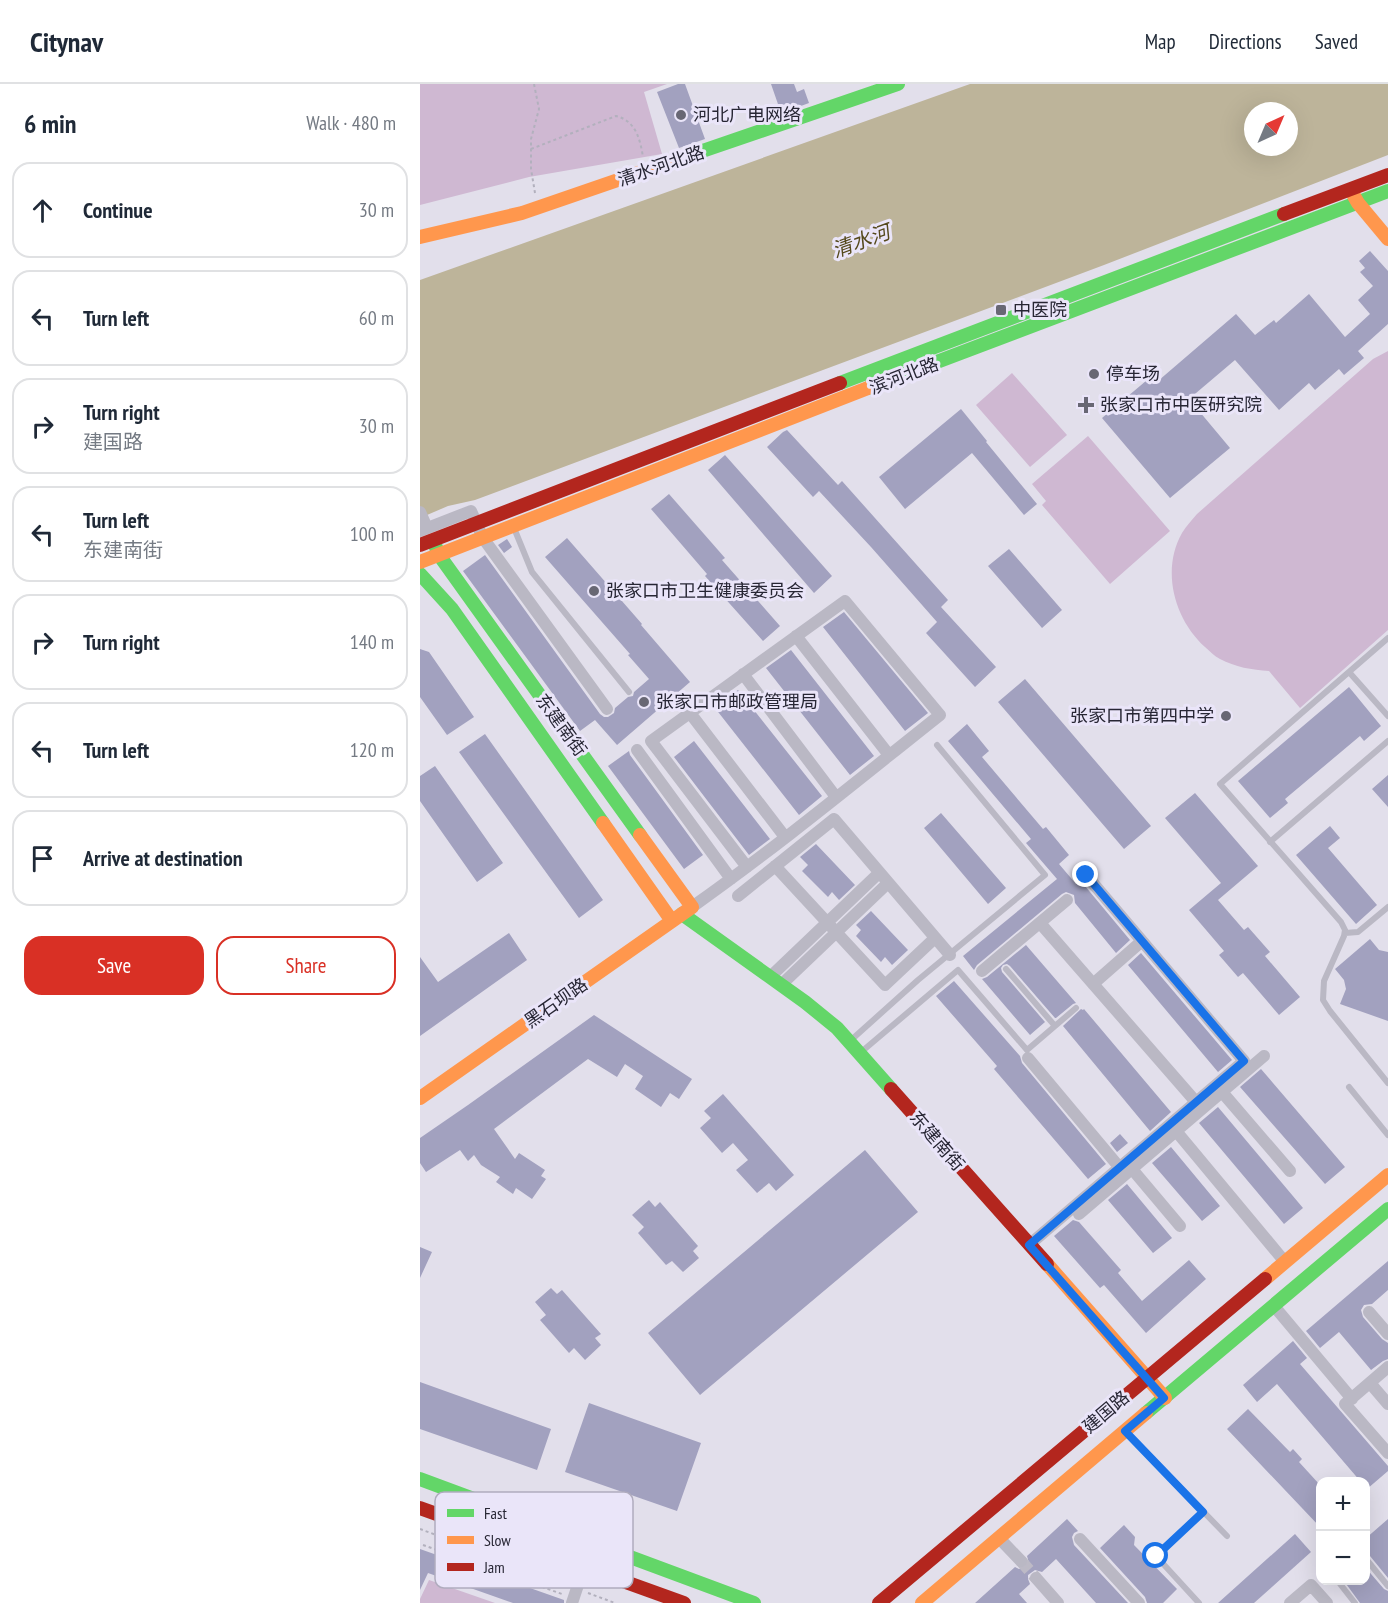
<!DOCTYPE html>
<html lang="en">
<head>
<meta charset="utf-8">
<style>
	body { margin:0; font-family:"PT Sans Narrow","Noto Sans SC",sans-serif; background:#f2f2f3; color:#1f2937 }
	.controls { position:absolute; right:18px; bottom:18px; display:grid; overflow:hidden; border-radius:12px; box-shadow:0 6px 24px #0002 }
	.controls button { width:54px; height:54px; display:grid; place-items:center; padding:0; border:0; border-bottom:2px solid #e0e1e3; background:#fff; color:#1f2937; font:30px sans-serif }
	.compass { position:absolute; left:824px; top:18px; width:54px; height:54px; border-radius:50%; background:#fff; box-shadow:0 6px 24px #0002; rotate:44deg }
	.stop { position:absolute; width:18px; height:18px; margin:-14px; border:4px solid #1a73e8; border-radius:50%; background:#fff }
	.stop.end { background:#1a73e8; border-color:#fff; box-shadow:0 2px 6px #0008 }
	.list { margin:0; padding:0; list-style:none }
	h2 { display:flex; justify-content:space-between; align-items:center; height:78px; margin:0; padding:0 24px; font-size:26px }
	h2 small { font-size:20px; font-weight:400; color:#747a83 }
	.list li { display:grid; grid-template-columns:39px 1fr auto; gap:18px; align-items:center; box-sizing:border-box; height:96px; margin:0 12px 12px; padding:0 12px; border:2px solid #e0e1e3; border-radius:18px }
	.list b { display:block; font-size:22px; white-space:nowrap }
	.list p { margin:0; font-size:20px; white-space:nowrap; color:#747a83 }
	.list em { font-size:20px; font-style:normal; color:#747a83 }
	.actions { display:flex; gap:12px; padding:18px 24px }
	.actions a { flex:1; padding:14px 0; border:2px solid #d93025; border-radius:18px; text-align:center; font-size:21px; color:#d93025 }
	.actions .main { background:#d93025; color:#fff }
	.icon { flex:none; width:33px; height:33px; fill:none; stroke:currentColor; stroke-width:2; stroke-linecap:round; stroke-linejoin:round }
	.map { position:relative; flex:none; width:968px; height:1519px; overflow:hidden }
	header { display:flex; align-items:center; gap:36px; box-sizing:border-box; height:84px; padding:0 30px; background:#fff; border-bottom:2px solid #e0e1e3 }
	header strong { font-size:28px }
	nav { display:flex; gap:33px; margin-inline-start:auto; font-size:21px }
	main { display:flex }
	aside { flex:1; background:#fff }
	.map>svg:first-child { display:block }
	.green { fill:#cfb8d2 }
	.water { fill:#bdb49a; fill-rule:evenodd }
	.building { fill:#a2a1bf }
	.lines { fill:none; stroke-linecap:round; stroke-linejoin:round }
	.street-tunnel { stroke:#bdbac6; stroke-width:12; stroke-dasharray:12 6; stroke-linecap:butt }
	.path { stroke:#b2b0bd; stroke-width:2; stroke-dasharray:3 3; stroke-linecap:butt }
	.lane { stroke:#bab8c4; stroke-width:6 }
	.street { stroke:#bab8c4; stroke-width:12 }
	.fast { stroke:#63d668; stroke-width:14 }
	.slow { stroke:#ff974d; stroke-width:14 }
	.jam { stroke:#b3261e; stroke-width:14 }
	.route { stroke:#1a73e8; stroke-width:8 }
	.poi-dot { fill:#686774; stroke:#eae5f9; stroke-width:2 }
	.labels { text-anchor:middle; stroke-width:6; stroke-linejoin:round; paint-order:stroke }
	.poi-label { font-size:18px; fill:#272634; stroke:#eae5f9; text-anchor:start }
	.street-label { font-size:18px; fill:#272634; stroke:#eae5f9 }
	.water-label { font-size:20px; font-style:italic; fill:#55491c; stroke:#eae5f9 }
	.key { fill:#eae5f9; stroke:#b0acbe; stroke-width:1.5 }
	.key-label { font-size:16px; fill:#272634 }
</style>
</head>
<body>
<header>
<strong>Citynav</strong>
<nav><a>Map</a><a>Directions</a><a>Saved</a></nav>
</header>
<main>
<aside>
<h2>6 min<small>Walk · 480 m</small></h2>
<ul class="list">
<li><svg class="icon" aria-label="ahead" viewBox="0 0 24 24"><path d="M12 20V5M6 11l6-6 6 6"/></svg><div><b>Continue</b></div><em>30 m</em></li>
<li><svg class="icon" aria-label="left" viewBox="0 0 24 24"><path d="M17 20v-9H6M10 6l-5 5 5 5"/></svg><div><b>Turn left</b></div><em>60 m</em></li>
<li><svg class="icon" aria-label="right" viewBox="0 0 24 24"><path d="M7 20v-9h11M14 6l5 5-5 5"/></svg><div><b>Turn right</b><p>建国路</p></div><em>30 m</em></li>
<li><svg class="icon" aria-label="left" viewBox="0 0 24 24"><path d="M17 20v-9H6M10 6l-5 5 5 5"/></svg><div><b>Turn left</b><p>东建南街</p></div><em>100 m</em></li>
<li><svg class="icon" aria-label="right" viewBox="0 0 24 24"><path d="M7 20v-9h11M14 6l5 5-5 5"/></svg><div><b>Turn right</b></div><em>140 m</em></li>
<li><svg class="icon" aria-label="left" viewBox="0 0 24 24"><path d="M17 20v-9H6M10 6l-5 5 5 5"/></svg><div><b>Turn left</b></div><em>120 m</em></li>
<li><svg class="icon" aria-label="arrive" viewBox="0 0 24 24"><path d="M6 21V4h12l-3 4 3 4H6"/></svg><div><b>Arrive at destination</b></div></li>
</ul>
<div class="actions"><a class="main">Save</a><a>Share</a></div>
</aside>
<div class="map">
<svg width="968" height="1519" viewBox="0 0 968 1519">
	<rect width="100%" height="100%" fill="#e2dfeb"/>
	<path class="green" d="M0 0H247L224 8 242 70 109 93 0 121Z
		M968 267V546L880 624 849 587C832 586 815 583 800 575 794 572 790 567 785 563 754 535 741 486 762 449 766 442 772 436 777 430L953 275Z
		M592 289 647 351 610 383 556 321Z
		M668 352 750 447 690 500 622 421 626 417 612 400Z
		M9 1496 75 1519H0V1515Z"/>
	<path class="water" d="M550 0H968V71L684 181 55 416 28 422 0 434V196ZM833 27H869V63H833Z"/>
	<path class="building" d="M258 0H265L285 55 259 64 237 8Z
		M351 0H374L377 8 384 5 389 19 370 26 368 19 359 23Z
		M950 167 968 187V240L938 267 944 274 924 291 919 285 895 306 889 299 859 326 815 276 769 315 810 364 750 414 682 334 733 291 738 297 816 230 835 251 854 236 856 239 889 210 925 253 950 230 938 216 953 202 940 188 945 184 939 177Z
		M541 325 567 357 566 358 617 420 604 431 552 369 485 425 459 393Z
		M367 346 418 401 422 397 528 516 521 523 576 583 555 603 506 549 517 538 451 463 399 407 393 413 347 363 363 348Z
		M305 371 412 492 394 509 288 386Z
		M249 410 305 474 302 476 360 542 343 557 285 492 287 490 231 425Z
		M147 454 222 540 221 541 270 598 197 661 175 636 160 647 43 487 65 471 180 630 184 633H188L194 629 195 624 208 613 213 612 214 608 229 595 208 571 210 570 125 473Z
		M87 455 92 463 84 469 78 461Z
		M589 465 642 526 622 544 568 482Z
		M424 528 508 629 485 647 403 543Z
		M0 565 9 568 54 633 27 651 0 613Z
		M371 566 454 672 430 691 346 584Z
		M605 595 731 742 704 765 578 618Z
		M929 603 961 642 944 657 940 652 865 715 868 719 850 734 818 697Z
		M318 606 402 712 379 731 295 624Z
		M547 640 569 667 562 673 623 745 626 743 649 771 639 780 656 800 660 796 710 856 696 869 655 819 654 811 646 808 642 810 557 881 554 886 543 872 637 795 606 759 611 755 528 657Z
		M65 650 183 816 159 834 39 668Z
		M274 657 350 755 329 771 254 673Z
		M209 667 210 671 283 771 264 785 188 682Z
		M15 682 83 779 57 798 0 717V692Z
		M968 691V723L952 705Z
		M775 709 838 782 798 816 824 846 828 843 850 868 845 872 880 913 859 931 823 889 818 893 799 871 804 867 769 826 801 799 745 734Z
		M521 729 586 804 568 820 504 744Z
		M910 742 920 754 908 764 957 821 936 840 876 771Z
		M396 760 435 801 419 816 412 808 408 813 382 787 388 781 380 773Z
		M451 827 488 866 472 881 465 873 461 878 436 852 441 846 436 841Z
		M89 849 107 876 0 952V873L18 898Z
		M950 855 959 866 968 868V937L920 920 926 905 924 896 915 885Z
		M606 861 656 919 653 920 636 934H635L590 882 587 880 583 881 581 884 582 888 625 938 610 951 562 895 567 893Z
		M721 869 812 976 798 988 708 881Z
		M534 897 600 972 602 979 686 1080 668 1095 574 985 577 982 516 912Z
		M661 925 663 926 664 925 751 1028 730 1047 643 942Z
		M174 931 272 995 259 1015 250 1009 241 1023 215 1005 223 992 205 980 197 993 168 975 74 1045 95 1075 99 1069 125 1086 121 1092 126 1095 112 1115 96 1104 93 1110 76 1098 80 1093 61 1081 54 1071 48 1077 40 1066 6 1088 0 1079V1054L48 1021Z
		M841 985 925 1083 905 1100 820 1003Z
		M303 1010 374 1091 356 1107 349 1099 337 1109 316 1086 328 1076 313 1059 302 1069 280 1044 291 1034 284 1027Z
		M798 1023 883 1124 864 1140 779 1039Z
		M700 1050 708 1059 697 1068 690 1059Z
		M751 1063 800 1122 782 1137 732 1079Z
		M445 1066 498 1128 280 1311 228 1249Z
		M707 1100 752 1154 733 1169 688 1116Z
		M229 1116 235 1123 240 1118 278 1162 273 1167 279 1174 263 1188 252 1177 246 1181 218 1149 224 1143 212 1131Z
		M653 1136 659 1138 701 1186 698 1189 722 1217 769 1176 786 1195 726 1249 684 1201 680 1204 634 1152Z
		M0 1163 12 1168 0 1194Z
		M968 1177V1206L952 1220 944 1221 941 1226 943 1233 962 1255 968 1259V1275L963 1277 951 1286 919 1248 900 1264 886 1247Z
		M131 1204 137 1210 142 1206 181 1250 175 1254 181 1261 165 1276 154 1264 149 1269 120 1236 126 1231 115 1218Z
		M873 1257 887 1274 880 1280 968 1382V1387L947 1405 945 1403V1398H941L857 1300 837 1318 823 1301Z
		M0 1298 131 1345 117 1386 0 1345Z
		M169 1319 281 1359 257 1427 145 1388Z
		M828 1325 870 1368 873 1365 882 1375 879 1378 900 1401V1443L807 1345Z
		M647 1435 658 1447 654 1449 652 1453 654 1461 708 1519H676L636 1475 622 1488 615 1486 608 1491V1495L610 1500 599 1510 607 1519H555L595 1483 599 1485 606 1483 609 1479 607 1472Z
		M968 1435V1494L950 1472 945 1470V1455Z
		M704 1441 715 1453 714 1461 757 1505 743 1519H727L725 1513 680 1464Z
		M875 1450 891 1468 834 1519H798Z
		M0 1465 144 1516V1519H93L8 1489 0 1506Z
		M945 1483 964 1505 968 1507V1519H940L924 1497H945Z"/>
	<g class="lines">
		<path class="street-tunnel" d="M601 1477 616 1494"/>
		<path class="path" d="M114 0 119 25 111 55V85L115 109
			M111 65 196 32C216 37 220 55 223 73
			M0 1445 146 1499
			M3 1461 142 1510
			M18 1466 22 1454
			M105 1497 109 1485
			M168 1509 195 1519"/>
		<path class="lane" d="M94 444 112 488 209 608
			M968 554 800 700 921 838 925 846 924 852 904 897 903 916 910 927 968 999
			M929 588 968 632
			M850 758 968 657
			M925 849 938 848 968 823
			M586 885 635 942
			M430 957 498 896 625 791 517 661
			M440 969 538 886 607 966 656 924
			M929 1003 968 1051
			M708 1350 807 1452
			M946 1475 968 1502
			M917 1496 935 1519
			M779 1519 736 1472 783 1428"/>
		<path class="street" d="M0 428 7 444
			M0 447 51 427 63 454 187 625
			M376 552 469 671
			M323 590 416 713
			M270 629 365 753
			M217 666 311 795
			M355 782 465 901 515 854
			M318 812 414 735 530 871
			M272 823C357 763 438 696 520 631L425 517 231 657 327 783
			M620 839 776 1018
			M562 887 647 816
			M350 893 459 789
			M673 900 722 857
			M361 901 468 799
			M608 974 700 1084
			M802 1008 870 1087
			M756 1047 865 1178
			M712 1085 760 1142
			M659 1130 844 972
			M609 1161 824 977 666 791
			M854 1222 932 1315
			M949 1228 968 1250
			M968 1283 925 1320 968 1369
			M950 1299 968 1320
			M579 1454 601 1477
			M660 1455 719 1519
			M616 1494 638 1519
			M152 1519 164 1483
			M870 1519 891 1501 907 1519"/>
		<path class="fast" d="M259 75 478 0
			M420 299 864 130
			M448 304 968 107
			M15 461 19 471 220 751
			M0 490 32 525 183 739
			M262 830 385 918 417 944 471 1005
			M726 1329 968 1125
			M0 1395 334 1519"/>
		<path class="slow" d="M934 112 938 119 968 155
			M0 153 102 129 259 75
			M0 478 448 304
			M183 739 252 837
			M0 1014 272 823 220 751
			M627 1180 745 1314
			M845 1195 968 1091
			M502 1519 726 1329"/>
		<path class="jam" d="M864 130 968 91
			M0 461 420 299
			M471 1005 627 1180
			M0 1424 264 1519
			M459 1519 845 1195"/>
	</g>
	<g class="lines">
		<path class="route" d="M666 791 824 977 609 1161 744 1314 705 1347 783 1428 736 1472"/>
	</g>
	<g class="poi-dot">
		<circle cx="261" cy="31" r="6"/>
		<rect x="575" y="220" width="12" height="12" rx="3"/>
		<circle cx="674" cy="290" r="6"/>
		<path d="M663 312h6v6h6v6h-6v6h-6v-6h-6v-6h6z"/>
		<circle cx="174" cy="507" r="6"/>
		<circle cx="224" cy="618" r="6"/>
		<circle cx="806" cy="632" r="6"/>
	</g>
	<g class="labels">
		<g class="poi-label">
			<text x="273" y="37">河北广电网络</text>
			<text x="593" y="232">中医院</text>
			<text x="686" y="296">停车场</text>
			<text x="680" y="327">张家口市中医研究院</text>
			<text x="186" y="513">张家口市卫生健康委员会</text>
			<text x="236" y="624">张家口市邮政管理局</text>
			<text x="794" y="638" text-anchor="end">张家口市第四中学</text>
		</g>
		<g class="street-label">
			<text transform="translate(241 82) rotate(-19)" y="6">清水河北路</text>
			<text transform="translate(484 292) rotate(-21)" y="6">滨河北路</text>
			<text transform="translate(141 641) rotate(54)" y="6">东建南街</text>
			<text transform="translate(136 919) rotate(-35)" y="6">黑石坝路</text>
			<text transform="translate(517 1057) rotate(49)" y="6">东建南街</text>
			<text transform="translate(686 1328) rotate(-40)" y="6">建国路</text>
		</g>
		<g class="water-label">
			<text transform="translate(441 157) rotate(-20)" y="7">清水河</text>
		</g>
	</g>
	<rect x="15" y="1408" width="198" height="96" rx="9" class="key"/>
	<rect x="27" y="1425" width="27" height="8" fill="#63d668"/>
	<rect x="27" y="1452" width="27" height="8" fill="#ff974d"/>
	<rect x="27" y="1479" width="27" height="8" fill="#b3261e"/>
	<g class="key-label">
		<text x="64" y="1435">Fast</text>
		<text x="64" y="1462">Slow</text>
		<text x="64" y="1489">Jam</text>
	</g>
</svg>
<div class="controls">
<button>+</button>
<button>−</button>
</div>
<svg class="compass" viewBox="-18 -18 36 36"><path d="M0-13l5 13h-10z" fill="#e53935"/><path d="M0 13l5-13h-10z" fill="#747a83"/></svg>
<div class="stop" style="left:736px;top:1472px"></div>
<div class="stop end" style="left:666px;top:791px"></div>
</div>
</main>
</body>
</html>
